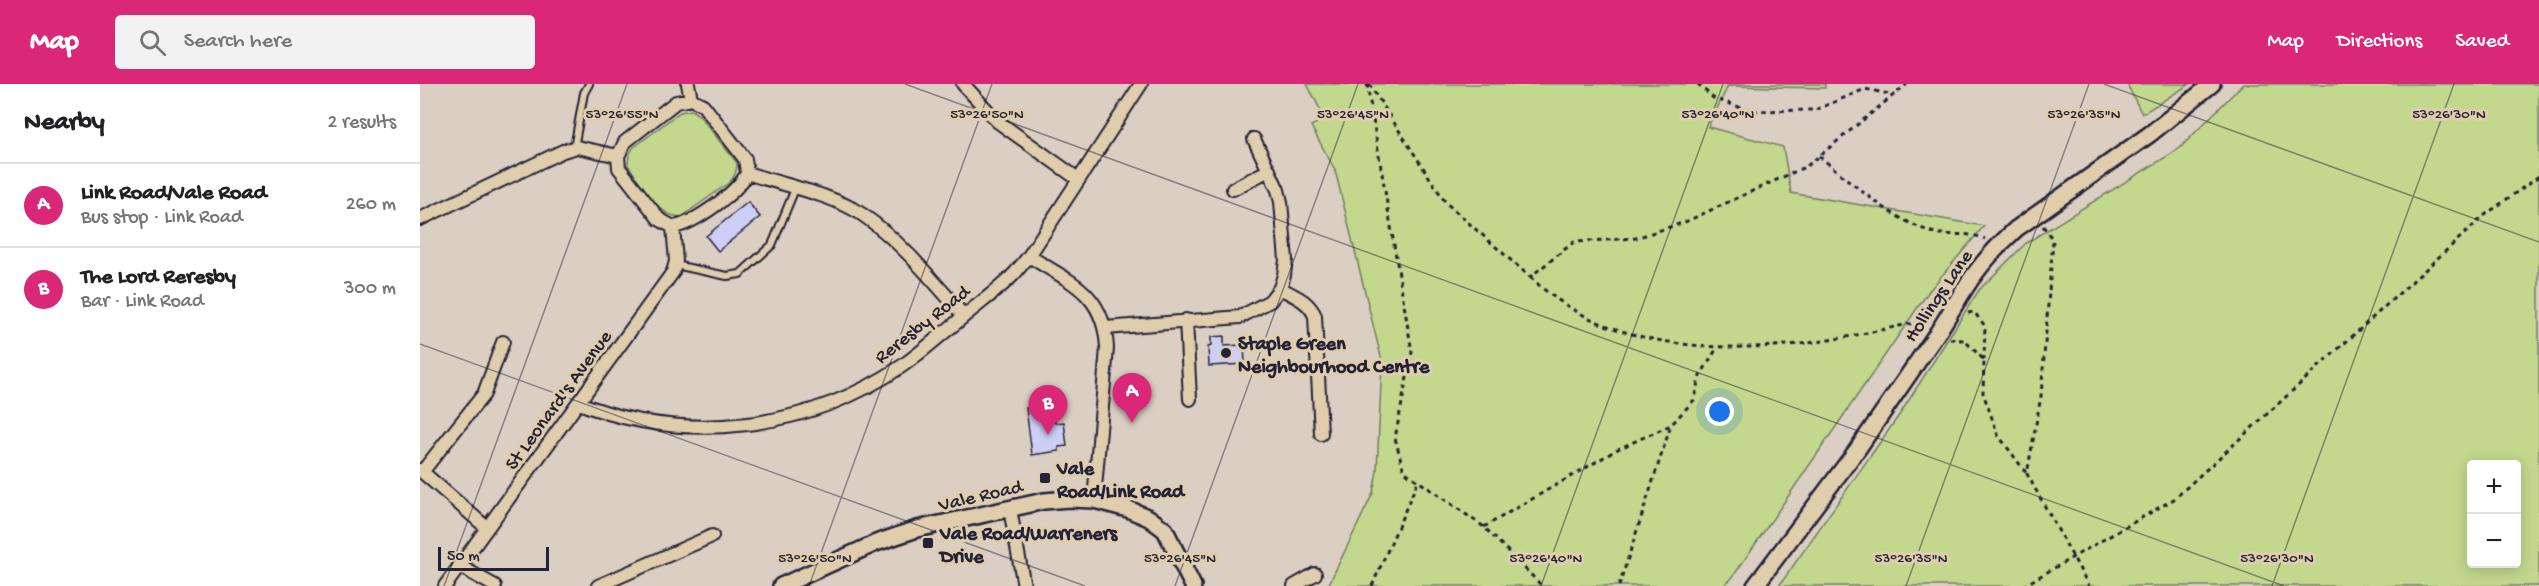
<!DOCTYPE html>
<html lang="en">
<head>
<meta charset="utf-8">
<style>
	body { margin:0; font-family:"Gochi Hand",sans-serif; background:#f2f2f2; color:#202124 }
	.controls { position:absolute; right:18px; bottom:18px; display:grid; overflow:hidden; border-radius:6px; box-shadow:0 3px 15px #0003 }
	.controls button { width:54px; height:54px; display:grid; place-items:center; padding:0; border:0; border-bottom:2px solid #e0e0e0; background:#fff; color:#202124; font:30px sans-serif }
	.scale { position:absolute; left:18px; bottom:15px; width:111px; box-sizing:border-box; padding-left:6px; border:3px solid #22223b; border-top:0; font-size:16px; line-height:21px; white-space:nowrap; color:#22223b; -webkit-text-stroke:4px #e0cdab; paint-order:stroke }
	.you { position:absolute; left:1300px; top:328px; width:21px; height:21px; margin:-15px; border:4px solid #fff; border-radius:50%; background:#1a73e8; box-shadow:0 0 0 9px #1a73e833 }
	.badge { display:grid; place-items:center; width:39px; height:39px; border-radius:50%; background:#db2777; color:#fff; font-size:20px; font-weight:700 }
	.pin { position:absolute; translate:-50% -50px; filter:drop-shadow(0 2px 3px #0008) }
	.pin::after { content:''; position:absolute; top:32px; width:21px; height:18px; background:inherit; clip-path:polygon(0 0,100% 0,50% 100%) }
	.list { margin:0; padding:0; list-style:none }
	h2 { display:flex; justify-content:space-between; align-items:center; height:78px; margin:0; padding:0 24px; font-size:26px }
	h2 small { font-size:20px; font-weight:400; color:#757577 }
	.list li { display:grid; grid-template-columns:39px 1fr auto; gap:18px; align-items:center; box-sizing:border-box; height:84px; padding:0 24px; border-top:2px solid #e0e0e0 }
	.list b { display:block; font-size:22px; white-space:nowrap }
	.list p { margin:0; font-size:20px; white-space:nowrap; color:#757577 }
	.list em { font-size:20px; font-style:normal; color:#757577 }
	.icon { flex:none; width:33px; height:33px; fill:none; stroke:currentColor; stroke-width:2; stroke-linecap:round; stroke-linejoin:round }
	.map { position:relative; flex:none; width:2119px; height:502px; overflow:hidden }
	header { display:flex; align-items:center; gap:36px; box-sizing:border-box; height:84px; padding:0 30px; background:#db2777; color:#fff }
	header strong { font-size:28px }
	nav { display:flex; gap:33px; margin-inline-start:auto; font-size:21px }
	.search { width:420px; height:54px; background:#f2f2f2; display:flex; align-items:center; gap:15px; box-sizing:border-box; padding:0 21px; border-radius:6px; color:#757577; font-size:22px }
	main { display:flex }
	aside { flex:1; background:#fff }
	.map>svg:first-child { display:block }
	.green { fill:#c2d88d; stroke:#727d64; stroke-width:1.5; fill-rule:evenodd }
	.building { fill:#cecff7; stroke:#22223b; stroke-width:1.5 }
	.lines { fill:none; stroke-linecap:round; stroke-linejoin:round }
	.service-casing { stroke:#22223b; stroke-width:10 }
	.minor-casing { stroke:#22223b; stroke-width:16 }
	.tertiary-casing { stroke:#22223b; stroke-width:20 }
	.path { stroke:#22223b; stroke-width:3; stroke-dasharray:4.5 4.5; stroke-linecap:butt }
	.service { stroke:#e0cdab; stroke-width:6 }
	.minor { stroke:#e0cdab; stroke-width:12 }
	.tertiary { stroke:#e0cdab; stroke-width:15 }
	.tertiary-bridge-casing { stroke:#22223b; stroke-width:20; stroke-linecap:butt }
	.tertiary-bridge { stroke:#e0cdab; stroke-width:15 }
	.ticks { fill:none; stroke:#22223b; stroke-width:1.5; stroke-opacity:0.45 }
	.poi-dot { fill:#22223b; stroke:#e0cdab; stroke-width:2 }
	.labels { text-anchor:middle; stroke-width:6; stroke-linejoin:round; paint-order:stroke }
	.street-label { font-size:20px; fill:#22223b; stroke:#e0cdab }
	.poi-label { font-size:20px; font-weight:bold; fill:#22223b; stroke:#e0cdab; text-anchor:start }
	.ticks-label { font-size:15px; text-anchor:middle; fill:#22223b; stroke:#e0cdab; stroke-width:6; stroke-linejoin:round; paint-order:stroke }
</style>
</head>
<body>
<header>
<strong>Map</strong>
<div class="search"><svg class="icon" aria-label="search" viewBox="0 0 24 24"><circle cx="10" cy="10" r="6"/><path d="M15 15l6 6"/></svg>Search here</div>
<nav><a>Map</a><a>Directions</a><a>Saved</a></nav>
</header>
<main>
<aside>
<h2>Nearby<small>2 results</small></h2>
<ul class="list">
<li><span class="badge">A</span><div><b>Link Road/Vale Road</b><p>Bus stop · Link Road</p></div><em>260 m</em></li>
<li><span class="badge">B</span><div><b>The Lord Reresby</b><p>Bar · Link Road</p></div><em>300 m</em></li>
</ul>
</aside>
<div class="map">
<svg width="2119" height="502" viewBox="0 0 2119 502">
	<rect width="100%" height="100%" fill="#dbcec2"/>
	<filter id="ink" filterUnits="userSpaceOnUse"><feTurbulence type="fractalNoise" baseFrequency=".0167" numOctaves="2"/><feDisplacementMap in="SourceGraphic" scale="12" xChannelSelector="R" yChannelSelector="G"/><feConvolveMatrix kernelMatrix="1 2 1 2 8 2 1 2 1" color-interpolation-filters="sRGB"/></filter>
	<g filter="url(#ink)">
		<path class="green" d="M887 0H1405V4L1308 2 1288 43 1363 63 1371 109 1564 142 1509 207 1312 494 1303 502H908L953 409 957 387 962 277 915 86 891 42 905 35Z
			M1707 0H1770L1722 30Z
			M1823 0H2119V502H1359L1480 330 1559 206 1606 159 1759 65ZM2052 380H2096V480H2052Z
			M271 26 279 31 317 79C317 87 315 92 310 98L261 133C237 133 221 99 208 81L209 71 213 64 260 28Z"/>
		<path class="building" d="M328 118 340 133 298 167 286 152Z
			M804 252V262L824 261 825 280 789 282 788 263 791 262V253Z
			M633 321 635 339 644 338 647 362 639 363V367L612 371 606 324Z"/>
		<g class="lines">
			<defs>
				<path id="service" d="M154 64 164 9 169 0
					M255 181 307 192 320 190 352 161 375 105"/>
				<path id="minor" d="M268 0 271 15
					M543 0 577 37 658 95
					M327 89 325 75 283 21 271 15 256 18 205 58 198 72 199 84 239 135 253 143C274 140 318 108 327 89 363 101 412 110 443 131 482 158 513 197 544 232
					M813 105 849 86
					M0 135 143 67 157 63 198 72
					M609 172C651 199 684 208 687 264L674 416
					M860 204C874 212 888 216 895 232L901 350
					M766 236 770 315
					M686 244 820 233 850 217 860 204 864 191 866 176 861 118 858 106 834 55
					M159 319C265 361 388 346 482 282 501 269 518 253 536 239 555 222 578 207 595 189L609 172 721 0
					M0 386 67 444
					M2 388 64 310 83 258
					M590 425 604 502
					M39 482 75 502
					M25 502 253 188 256 177 253 143
					M178 502 292 452
					M874 502 895 490"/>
				<path id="tertiary" d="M1542 209C1557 184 1575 164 1596 145L1730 50 1792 0
					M361 502 456 459 497 445 624 417 649 415 674 416 708 425 729 434 745 446 773 502
					M1335 502 1437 366 1520 245"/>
			</defs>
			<use href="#service" class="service-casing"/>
			<use href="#minor" class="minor-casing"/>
			<use href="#tertiary" class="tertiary-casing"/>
			<path class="path" d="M947 0 992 268 975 354 984 387 1064 443 1122 502
				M949 0 1026 119 1110 193 1154 158 1216 154 1265 138 1387 82 1487 0
				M1278 0 1293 14 1331 27 1395 26 1445 5 1474 11
				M1399 72C1431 98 1474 138 1515 149 1532 153 1548 147 1565 155
				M1623 142 1633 156 1621 312 1607 390 1669 502
				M1110 193C1182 262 1284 269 1379 260 1422 256 1466 244 1509 236
				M1548 229 1554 228 1565 242 1564 276
				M1530 255 1544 256 1564 276 1563 309 1578 351 1607 390
				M1064 443 1198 365 1251 341 1274 316 1279 294 1297 264
				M952 502 998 397
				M1199 502 1251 341
				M1603 502 1754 415 2065 131 2119 92"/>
			<use href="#service" class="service"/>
			<use href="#minor" class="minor"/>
			<use href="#tertiary" class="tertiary"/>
			<defs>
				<path id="tertiary-bridge" d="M1520 245 1542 209"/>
			</defs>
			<use href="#tertiary-bridge" class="tertiary-bridge-casing"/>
			<use href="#tertiary-bridge" class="tertiary-bridge"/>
		</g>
	</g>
	<path class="ticks" d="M485 0 1864 502M1684 0 2119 158M0 260 665 502M24 502 207 0M389 502 572 0M755 502 938 0M1121 502 1303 0M1486 502 1669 0M1852 502 2034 0"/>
	<g class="poi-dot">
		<circle cx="806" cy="269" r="6"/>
		<rect x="619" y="388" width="12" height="12" rx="3"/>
		<rect x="502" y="453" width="12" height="12" rx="3"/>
	</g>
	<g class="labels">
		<g class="street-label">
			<text transform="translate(1517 211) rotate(-56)" y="7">Hollings Lane</text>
			<text transform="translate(501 239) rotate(-38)" y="7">Reresby Road</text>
			<text transform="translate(137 315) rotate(-54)" y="7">St Leonard's Avenue</text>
			<text transform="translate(560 410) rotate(-13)" y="7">Vale Road</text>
		</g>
		<g class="poi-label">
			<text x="818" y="265">Staple Green<tspan x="818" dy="23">Neighbourhood Centre</tspan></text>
			<text x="637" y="390">Vale<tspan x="637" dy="23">Road/Link Road</tspan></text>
			<text x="520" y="455">Vale Road/Warreners<tspan x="520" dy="23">Drive</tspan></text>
		</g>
	</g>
	<g class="ticks-label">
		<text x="202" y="34">53°26'55"N</text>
		<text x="567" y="34">53°26'50"N</text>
		<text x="933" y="34">53°26'45"N</text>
		<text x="1298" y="34">53°26'40"N</text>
		<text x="1664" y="34">53°26'35"N</text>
		<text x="2029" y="34">53°26'30"N</text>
		<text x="1126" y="478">53°26'40"N</text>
		<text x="395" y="478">53°26'50"N</text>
		<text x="760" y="478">53°26'45"N</text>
		<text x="1491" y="478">53°26'35"N</text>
		<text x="1857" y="478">53°26'30"N</text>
	</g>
</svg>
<div class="controls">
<button>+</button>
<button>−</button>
</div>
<div class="scale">50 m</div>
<div class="you"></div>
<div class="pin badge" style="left:712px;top:339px">A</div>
<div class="pin badge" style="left:628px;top:351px">B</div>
</div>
</main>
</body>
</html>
